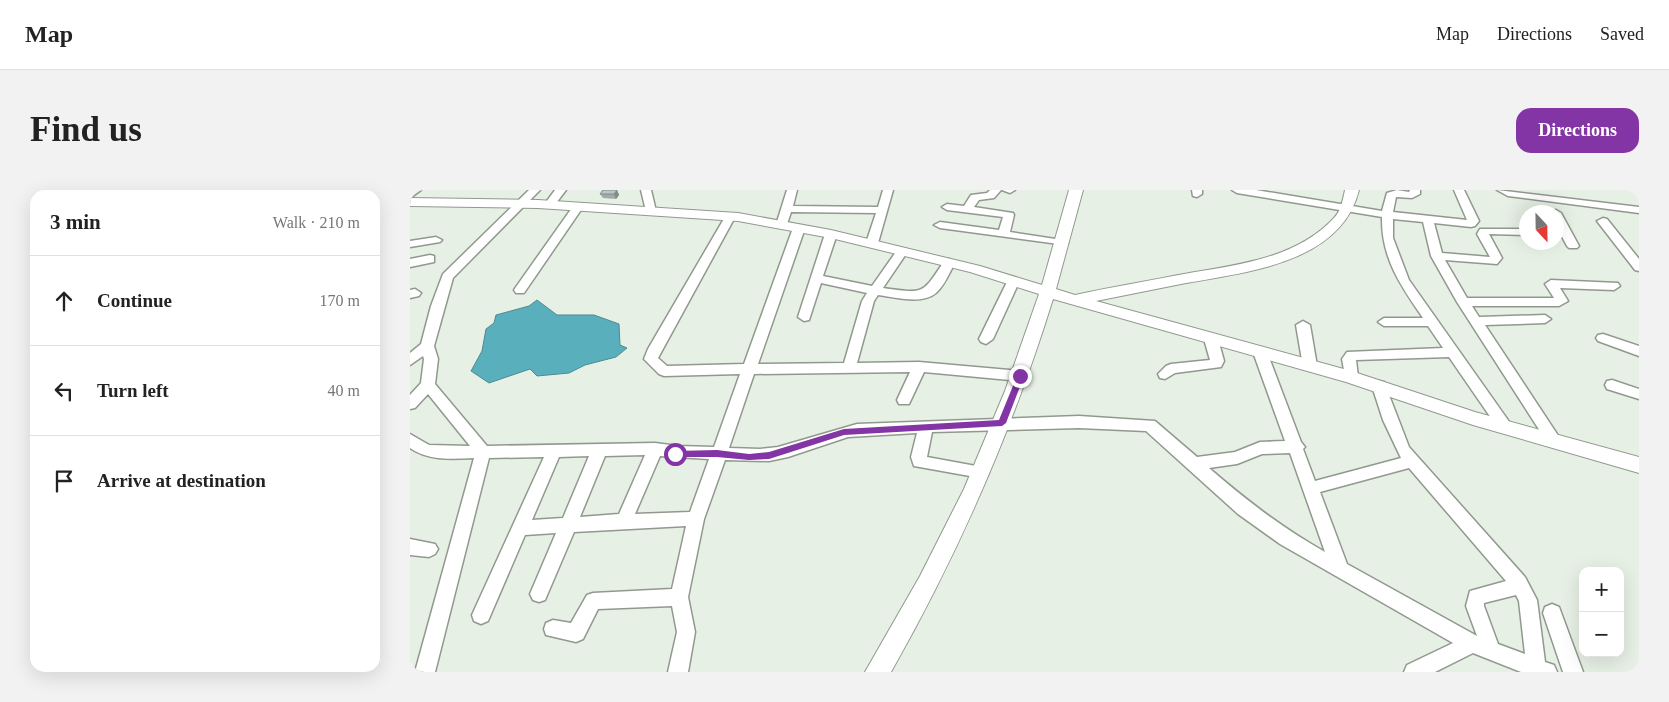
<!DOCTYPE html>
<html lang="en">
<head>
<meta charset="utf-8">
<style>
	body { margin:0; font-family:"Times New Roman",serif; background:#f2f2f2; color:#222 }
	.controls { position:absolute; right:15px; bottom:15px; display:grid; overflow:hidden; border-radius:10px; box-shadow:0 5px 20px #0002 }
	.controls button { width:45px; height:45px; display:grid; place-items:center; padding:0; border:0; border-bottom:1px solid #e0e0e0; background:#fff; color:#222; font:25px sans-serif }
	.compass { position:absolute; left:1109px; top:15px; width:45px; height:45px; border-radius:50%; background:#fff; box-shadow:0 5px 20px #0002; rotate:158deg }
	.stop { position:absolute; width:15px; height:15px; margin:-11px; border:4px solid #8435a5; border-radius:50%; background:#fff }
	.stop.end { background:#8435a5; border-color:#fff; box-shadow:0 1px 5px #0008 }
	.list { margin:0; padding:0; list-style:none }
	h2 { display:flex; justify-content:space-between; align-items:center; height:65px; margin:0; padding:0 20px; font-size:21px }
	h2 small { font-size:16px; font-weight:400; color:#767676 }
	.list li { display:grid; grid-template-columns:32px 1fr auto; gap:15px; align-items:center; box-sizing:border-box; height:90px; padding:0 20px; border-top:1px solid #e0e0e0 }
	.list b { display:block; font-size:19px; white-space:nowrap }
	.list em { font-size:16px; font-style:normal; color:#767676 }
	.icon { flex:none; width:28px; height:28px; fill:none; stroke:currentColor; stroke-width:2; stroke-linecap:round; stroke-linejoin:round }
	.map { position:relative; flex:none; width:1229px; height:482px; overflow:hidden; border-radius:15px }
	header { display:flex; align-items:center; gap:30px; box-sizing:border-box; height:70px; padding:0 25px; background:#fff; border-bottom:1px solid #e0e0e0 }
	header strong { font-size:24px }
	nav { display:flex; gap:28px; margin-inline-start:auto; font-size:18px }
	.intro { display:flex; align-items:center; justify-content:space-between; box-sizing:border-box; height:120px; padding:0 30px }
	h1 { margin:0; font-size:35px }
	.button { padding:12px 22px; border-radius:15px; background:#8435a5; color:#fff; font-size:18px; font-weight:700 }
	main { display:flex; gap:30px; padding:0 30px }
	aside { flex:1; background:#fff; border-radius:15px; box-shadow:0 5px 20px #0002 }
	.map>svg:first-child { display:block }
	.water { fill:#5aafbd; stroke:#4d8a92 }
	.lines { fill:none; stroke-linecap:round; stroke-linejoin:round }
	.minor-casing { stroke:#91998f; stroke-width:3 }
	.tertiary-casing { stroke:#91998f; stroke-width:2 }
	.minor { fill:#fff; fill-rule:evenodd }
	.tertiary { fill:#fff; fill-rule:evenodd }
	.wall { fill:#9eaba7 }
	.shaded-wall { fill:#818b88 }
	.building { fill:#b8c7c2; stroke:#818b88 }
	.route { fill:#8435a5 }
</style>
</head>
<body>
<header>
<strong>Map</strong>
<nav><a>Map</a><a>Directions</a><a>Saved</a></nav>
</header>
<div class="intro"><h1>Find us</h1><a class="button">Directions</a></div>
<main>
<aside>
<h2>3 min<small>Walk · 210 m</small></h2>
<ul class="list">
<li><svg class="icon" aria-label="ahead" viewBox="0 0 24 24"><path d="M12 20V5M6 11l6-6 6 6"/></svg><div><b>Continue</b></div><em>170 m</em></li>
<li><svg class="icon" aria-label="left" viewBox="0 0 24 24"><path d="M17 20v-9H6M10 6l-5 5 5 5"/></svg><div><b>Turn left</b></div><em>40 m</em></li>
<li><svg class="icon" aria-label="arrive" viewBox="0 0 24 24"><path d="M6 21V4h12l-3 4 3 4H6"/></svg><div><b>Arrive at destination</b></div></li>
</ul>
</aside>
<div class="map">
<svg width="1229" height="482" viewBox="0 0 1229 482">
	<rect width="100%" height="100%" fill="#e7f0e5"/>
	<path class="water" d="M127 110 147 125H184L209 134 210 155 217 158 206 167 175 175 159 183 127 186 120 179 79 193 61 181 72 161 76 139 84 133 86 125 119 116Z"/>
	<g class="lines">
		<defs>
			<path id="minor" d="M0 0H11L0 8Z
				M119 0H130L43 88 24 156 28 169 25 194 77 256 245 253 268 256 304 257 330 184 254 186 249 184 234 169 238 159 315 27 320 24 325 27 248 168 257 176 334 174 383 38 389 35 395 38 348 174 434 173 452 111 457 103 411 93 399 130 394 131 388 127 415 44 421 41 427 44 413 86 462 96 488 59 492 58 498 61 473 98C516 104 512 104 535 70L539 69 545 73C539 83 535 95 526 103 512 115 484 107 468 105L464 111 447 173 509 172 610 181 617 186 610 191 514 182 499 214H489L487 210 500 182 344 184 319 258 350 259 368 257 447 234 669 226 745 231 787 267 825 262 850 252 875 251 843 162 850 157 857 162 891 252 895 257 893 259 905 291 991 268 973 230 962 196 969 191 974 192 999 257 1115 387 1127 410 1135 472 1144 475 1147 482H1111L1063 463 1025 482H994L997 475 1043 453 870 354 828 324 736 241 669 238 522 242 517 267 577 278 579 282 577 286 571 288 504 276 501 267 507 243 438 247 378 267 359 271 315 270 294 329 278 407 285 442 278 482H258L267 442 262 416 188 419 173 449 166 452 136 445 134 439 136 433 143 430 161 433 177 405 183 403 262 399 276 336 164 342 135 410 129 412 123 410 120 404 146 343 115 345 78 431 71 434 64 431 62 425 134 267 79 268 25 482H5L64 268C41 269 19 271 0 258V244L19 255 60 256 18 204 5 218 0 219V205L11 193 14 169 13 166 0 175V163L11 154 21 116 33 84ZM880 263 915 362C872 338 836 310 799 278L827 274 852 264ZM235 265 209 324 170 327 195 266ZM179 266 153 328 122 330 149 267ZM250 266 299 269 280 322 225 324ZM999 278 1096 391 1060 401 1056 416 1067 446 937 374 910 302ZM1106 405 1109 411 1115 464 1088 454 1074 416V413Z
				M145 0H156L143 17H135L134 15Z
				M231 0H241L246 21 245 23H237L236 21Z
				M377 0H387L383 16 468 17 473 0H483L468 53 462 56 456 53 466 23 381 22 376 37H368L366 35Z
				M580 0H591L584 8 569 10 564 17 603 23 604 25 600 42 652 50 658 53 656 55 530 38 524 35 530 32 589 40 593 27 537 20 532 17 537 14 554 16 561 5 577 3Z
				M592 0H605L600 3Z
				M782 0H792V4L787 7 783 6Z
				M822 0H846L972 21 977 3 987 0 999 2 1000 0H1010V4L1002 8 986 7 983 22 1057 30 1044 0H1054L1069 31 1065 36 1061 37 1024 33 1032 63 1080 67 1067 44 1070 39H1116V45L1079 44 1092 68 1087 74 1035 70 1057 108H1144L1135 94 1141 90 1208 93 1210 96 1204 100 1150 98 1158 111 1149 116H1062L1069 127 1135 125 1141 129 1135 133 1075 135 1149 247 1152 251 1149 255H1139L1047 112 1021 66 1013 32 983 29V48L999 90 1100 233 1102 237 1100 241H1090L1039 167 946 170 948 187 941 192 936 191 932 169 937 162 1033 158 1018 136H974L968 132 974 128H1013C991 96 971 68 972 27L827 3Z
				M1087 0 1229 17V23L1098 6Z
				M168 14 173 17 114 103H106L104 100 106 97 164 15Z
				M1146 20 1151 23 1169 56 1167 58H1159L1157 56 1146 35V22H1141Z
				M1193 28 1197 29 1229 69V81L1225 80 1187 31Z
				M26 47 32 50 30 52 0 57V51Z
				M20 65 24 66V72L0 77V69Z
				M603 88 609 92 583 149 576 154 571 152 569 149 597 92Z
				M5 99 11 103 9 106 0 108V100Z
				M893 131 900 135 907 176 900 181 893 176 886 135Z
				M801 144 808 149 814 171 811 177 765 183 755 189 750 188 748 184 756 176 761 174 800 170 794 149Z
				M1193 144 1229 156V166L1188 151 1186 148 1188 145Z
				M1202 190 1229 199V209L1197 199 1195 195 1197 191Z
				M0 349 25 354 28 359 25 364 19 367 0 365Z
				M1142 414 1149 417 1173 482H1153L1133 423 1135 417Z"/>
			<path id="tertiary" d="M659 0H673L646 99 665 105C701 97 738 91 774 84 826 75 886 69 924 28 931 21 933 9 935 0H949C931 73 837 82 776 93 746 99 716 105 686 111L941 181 1065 222 1229 267V283L1063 235 936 192 643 109C602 241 549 362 481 482H455L510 386 554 299 595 201 629 104 560 82 421 48 328 31 128 18 0 16V8L128 10 328 23 421 40 570 76 632 95Z"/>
		</defs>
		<use href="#minor" class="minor-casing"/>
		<use href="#tertiary" class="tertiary-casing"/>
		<use href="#minor" class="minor"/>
		<use href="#tertiary" class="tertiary"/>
	</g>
	<path class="wall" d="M207 0 209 5 206 9 193 8 190 4Z"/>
	<path class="shaded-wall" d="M207 0 209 5 206 9 204 4Z"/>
	<path class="building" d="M193 0H207L204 4H190Z"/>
	<path class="route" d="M610 183 614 186 596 233 592 236 434 245 359 269 339 270 307 267H265L261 264 265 261 307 260 339 264 359 262 434 239 589 230 607 186Z"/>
</svg>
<div class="controls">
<button>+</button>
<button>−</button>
</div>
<svg class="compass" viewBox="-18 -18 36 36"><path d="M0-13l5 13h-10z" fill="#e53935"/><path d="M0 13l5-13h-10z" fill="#767676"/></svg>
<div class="stop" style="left:265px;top:264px"></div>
<div class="stop end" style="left:610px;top:186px"></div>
</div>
</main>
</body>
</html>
